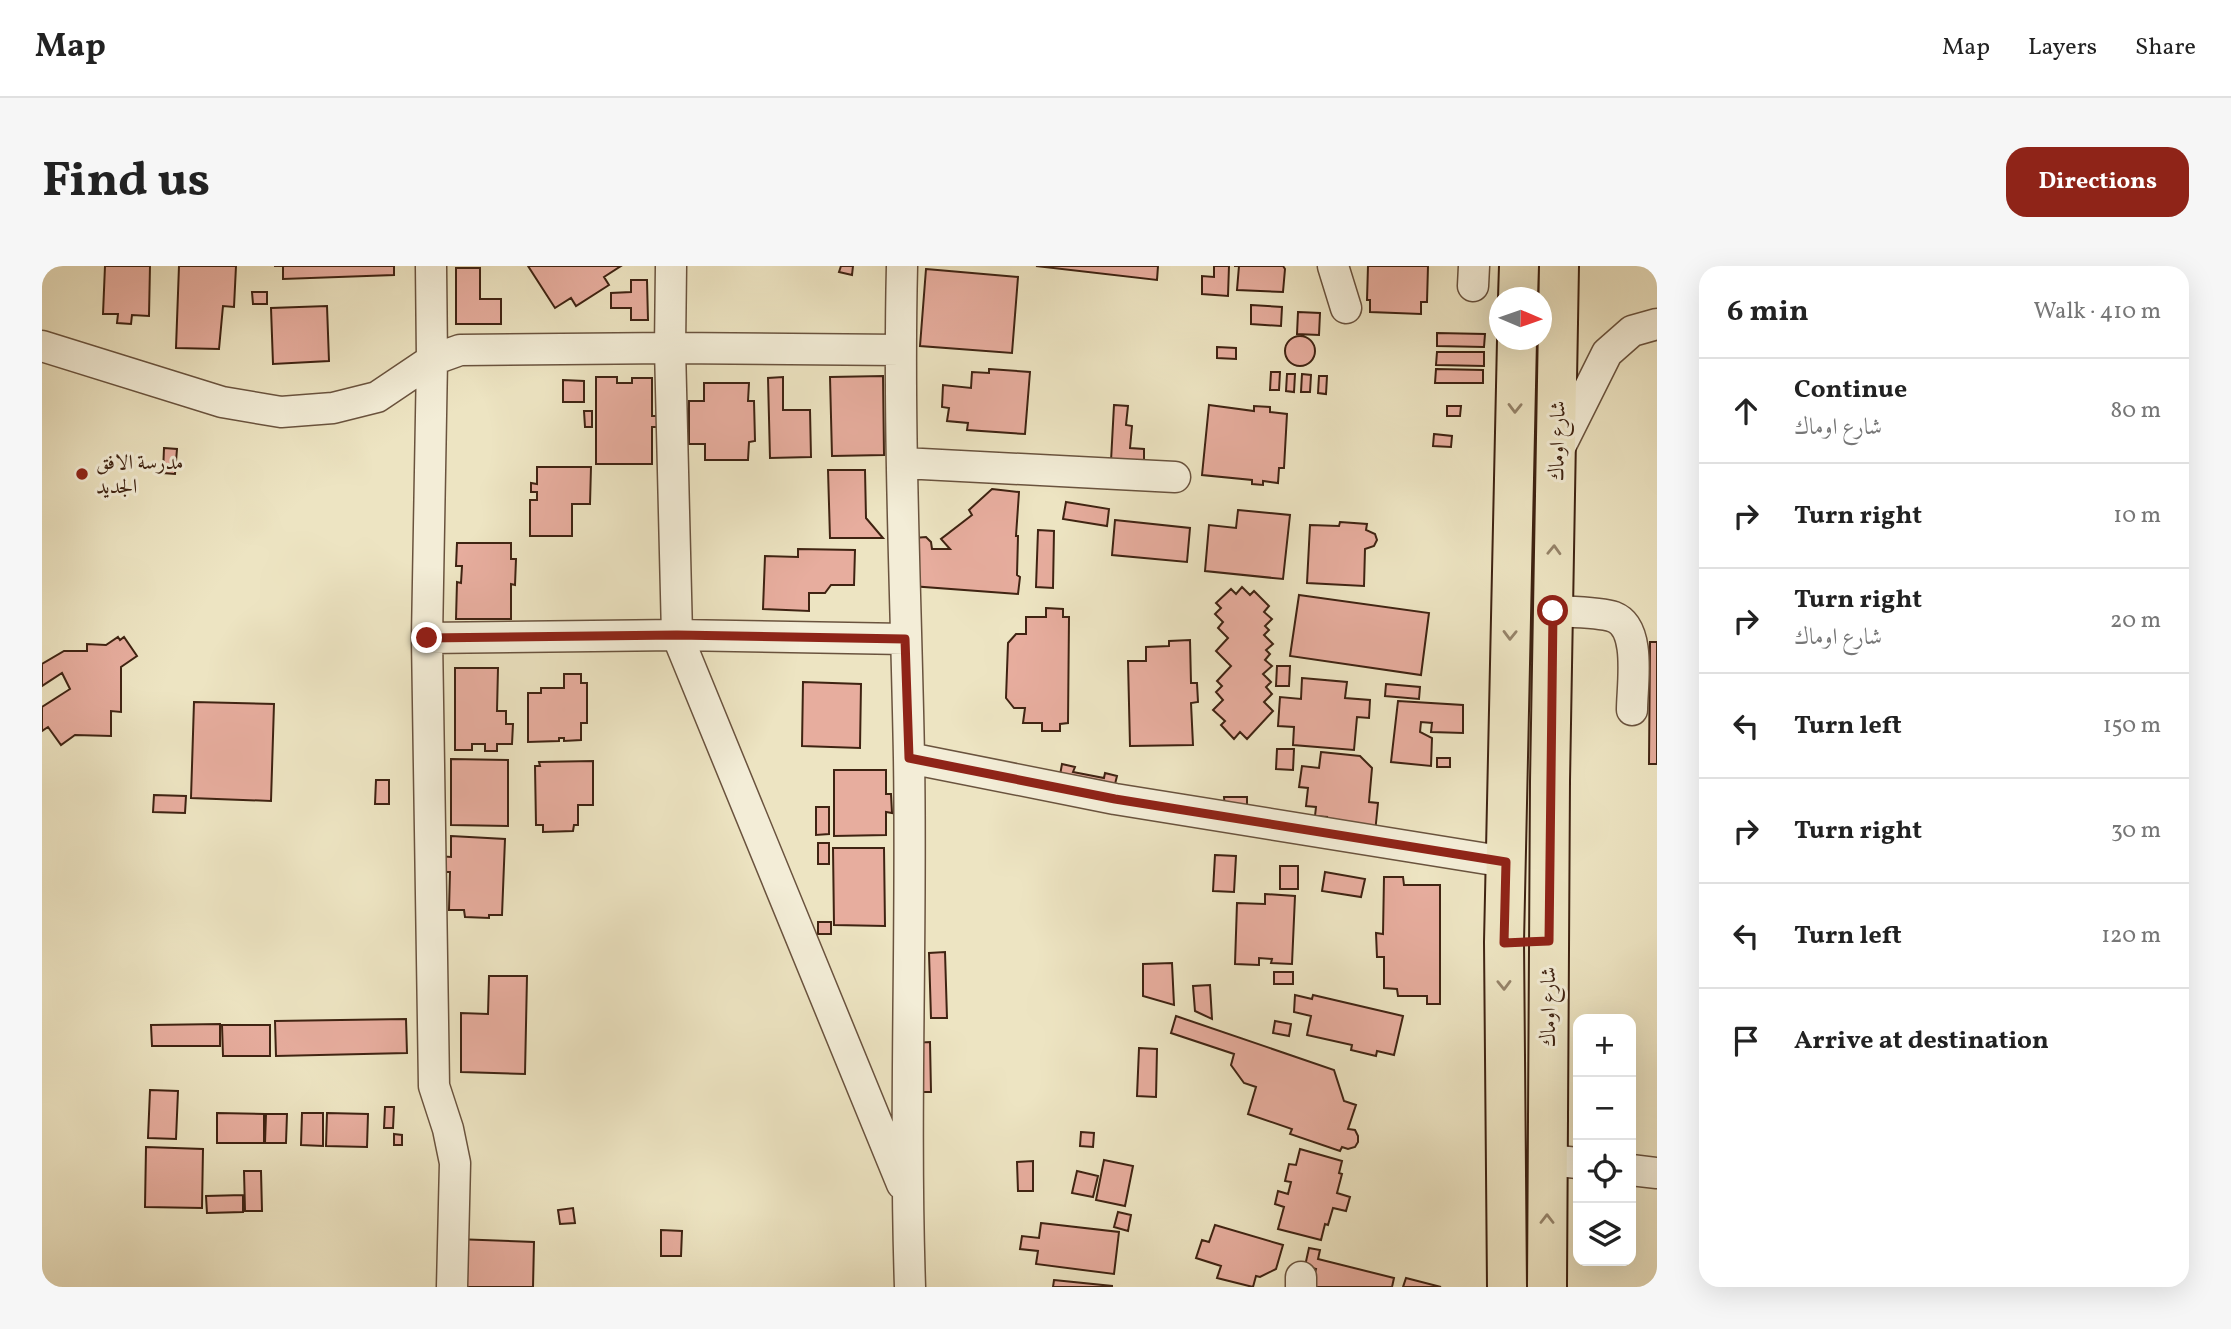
<!DOCTYPE html>
<html lang="en">
<head>
<meta charset="utf-8">
<style>
	body { margin:0; font-family:Vollkorn,Amiri,serif; background:#f6f6f6; color:#222 }
	.controls { position:absolute; right:21px; bottom:21px; display:grid; overflow:hidden; border-radius:14px; box-shadow:0 7px 28px #0002 }
	.controls button { width:63px; height:63px; display:grid; place-items:center; padding:0; border:0; border-bottom:2px solid #e0e0e0; background:#fff; color:#222; font:35px sans-serif }
	.compass { position:absolute; left:1447px; top:21px; width:63px; height:63px; border-radius:50%; background:#fff; box-shadow:0 7px 28px #0002; rotate:92deg }
	.stop { position:absolute; width:21px; height:21px; margin:-16px; border:5px solid #8f2418; border-radius:50%; background:#fff }
	.stop.end { background:#8f2418; border-color:#fff; box-shadow:0 2px 7px #0008 }
	.list { margin:0; padding:0; list-style:none }
	h2 { display:flex; justify-content:space-between; align-items:center; height:91px; margin:0; padding:0 28px; font-size:30px }
	h2 small { font-size:23px; font-weight:400; color:#767676 }
	.list li { display:grid; grid-template-columns:46px 1fr auto; gap:21px; align-items:center; box-sizing:border-box; height:105px; padding:0 28px; border-top:2px solid #e0e0e0 }
	.list b { display:block; font-size:26px; white-space:nowrap }
	.list p { margin:0; font-size:23px; white-space:nowrap; color:#767676 }
	.list em { font-size:23px; font-style:normal; color:#767676 }
	.icon { flex:none; width:38px; height:38px; fill:none; stroke:currentColor; stroke-width:2; stroke-linecap:round; stroke-linejoin:round }
	.map { position:relative; flex:none; width:1615px; height:1021px; overflow:hidden; border-radius:21px }
	header { display:flex; align-items:center; gap:42px; box-sizing:border-box; height:98px; padding:0 35px; background:#fff; border-bottom:2px solid #e0e0e0 }
	header strong { font-size:33px }
	nav { display:flex; gap:38px; margin-inline-start:auto; font-size:24px }
	.intro { display:flex; align-items:center; justify-content:space-between; box-sizing:border-box; height:168px; padding:0 42px }
	h1 { margin:0; font-size:49px }
	.button { padding:18px 32px; border-radius:21px; background:#8f2418; color:#fff; font-size:24px; font-weight:700 }
	main { display:flex; gap:42px; padding:0 42px }
	aside { flex:1; background:#fff; border-radius:21px; box-shadow:0 7px 28px #0002 }
	.map>svg:first-child { display:block }
	.building { fill:#e7ad9e; stroke:#3f2312; stroke-width:2 }
	.lines { fill:none; stroke-linecap:round; stroke-linejoin:round }
	.minor-casing { stroke:#6a533e; stroke-width:33 }
	.major-casing { stroke:#3f2312; stroke-width:42 }
	.minor { stroke:#f3edd7; stroke-width:30 }
	.major { stroke:#ede4c2; stroke-width:38 }
	.oneway { stroke:#96846a }
	.route { stroke:#8f2418; stroke-width:9 }
	.poi-dot { fill:#8f2418; stroke:#f3edd7; stroke-width:2.5 }
	.labels { text-anchor:middle; stroke-width:6; stroke-linejoin:round; paint-order:stroke }
	.street-label { font-size:21px; fill:#3f2312; stroke:#f3edd7 }
	.poi-label { font-size:21px; fill:#3f2312; stroke:#f3edd7; text-anchor:start }
</style>
</head>
<body>
<header>
<strong>Map</strong>
<nav><a>Map</a><a>Layers</a><a>Share</a></nav>
</header>
<div class="intro"><h1>Find us</h1><a class="button">Directions</a></div>
<main>
<div class="map">
<svg width="1615" height="1021" viewBox="0 0 1615 1021">
	<rect width="100%" height="100%" fill="#ede4c2"/>
	<filter id="stains"><feTurbulence type="fractalNoise" baseFrequency=".00286" numOctaves="4"/><feColorMatrix values="0 0 0 0 .2 0 0 0 0 .09 0 0 0 0 .02 0 0 0 .5 -.17"/></filter>
	<radialGradient id="worn" r=".72"><stop offset=".6" stop-color="#630" stop-opacity="0"/><stop offset="1" stop-color="#630" stop-opacity=".3"/></radialGradient>
	<path class="building" d="M63 0H108L107 50 90 49 89 58 75 57 76 48H61Z
		M137 0H194L192 41 181 40 177 83 134 82Z
		M232 0H352V9L241 13V0Z
		M486 0H579L562 11 567 19 534 40 529 32 513 42Z
		M799 0H811L810 9 797 6Z
		M994 0H1116L1115 14Z
		M1172 0H1187L1186 30 1160 28V10L1172 11Z
		M1192 0H1241L1243 3 1241 26 1195 24 1197 0Z
		M1326 0H1386L1385 36H1379V48L1328 46V34H1325Z
		M414 2H438V33H459V58H414Z
		M884 3 976 11 970 87 878 80Z
		M589 14H605L606 54H589V42H569V27L589 26Z
		M210 26H225V38H211Z
		M1209 39 1240 41 1239 60 1209 58Z
		M285 40 287 95 231 98 229 42Z
		M1256 46 1278 47 1277 69 1255 68Z
		M1395 67 1443 68 1442 81 1395 80Z
		M1243 85a15 15 0 1 1 30 0a15 15 0 1 1-30 0Z
		M1175 81 1194 82V93L1175 92Z
		M1395 86H1442V100L1394 99Z
		M947 103 988 106 983 168 925 164 926 157 905 155 907 142 900 141 901 119 929 122 930 106 947 107Z
		M1394 103 1441 104V117H1393Z
		M1229 106H1238L1237 124H1228Z
		M1245 108H1253L1252 126 1244 125Z
		M1260 108 1269 109 1268 126H1259Z
		M841 110 842 189 790 190 788 111Z
		M1277 110H1285L1284 128 1276 127Z
		M554 111H575V117H590V112H610V150H615V161H610V198H554Z
		M741 111V144H768L769 191 728 192 726 112Z
		M521 114 542 115V136H521Z
		M662 117H707L706 135H712L713 175 707 176 706 194H663V178H647V135H662Z
		M1072 139 1086 140 1084 159 1090 160 1088 182 1102 183V197L1069 195Z
		M1167 139 1212 145V140L1228 141V146L1245 148 1242 202H1237L1236 217 1221 215V219L1210 218V214L1160 209Z
		M1405 140H1419L1418 150H1405Z
		M542 145H550V161H543Z
		M1392 168 1410 170 1409 181 1391 180Z
		M122 182 135 183 133 208 121 207Z
		M495 201H549L548 238H530V270H488V234H495V226H489V217L495 218Z
		M786 204H823L824 252 841 272H788Z
		M950 223 977 226 974 270H976L975 309 978 311 976 328 869 320 872 272 884 271 889 276 890 283H908L899 273 930 249 927 244Z
		M1024 236 1067 243 1065 260 1021 253Z
		M1196 244 1248 249 1241 313 1163 305 1167 259 1194 262Z
		M1073 254 1148 262 1145 296 1070 289Z
		M1298 256 1325 258 1324 264 1333 268 1335 274 1332 280 1323 283 1322 320 1265 317 1268 259 1297 260Z
		M996 264 1012 265 1011 322 994 321Z
		M415 277H469V293H474L473 319 469 318V353H414L415 316 419 317 420 300H414Z
		M756 283 813 284 812 319H789L783 327H767V345L721 343 723 290 756 291Z
		M1200 321 1208 329 1212 325 1227 340 1222 346 1230 353 1223 360 1227 364 1222 369 1231 378 1224 384 1228 388 1223 394 1230 400 1221 408 1229 416 1224 421 1230 428 1222 436 1231 445 1205 473 1198 466 1192 473 1179 459 1183 455 1171 444 1181 434 1174 426 1180 420 1175 415 1189 400 1174 385 1186 372 1176 362 1181 356 1173 348 1179 342 1174 337 1189 323 1194 328Z
		M1257 329 1387 347 1379 409 1248 390Z
		M1004 342 1021 343V351H1027L1026 457 1018 458V465H1000V457H981L983 442H972L964 432 966 377 974 368H984V351H1004Z
		M76 371 78 374 82 371 95 390 79 401V446L69 445V470L33 469 19 479 6 461 0 465V441L28 423 20 407 0 420V398L22 385H45V378L64 379Z
		M1148 374 1149 417H1155L1156 436 1149 437 1151 479 1088 480 1086 395H1104V381L1127 380V375Z
		M1608 376H1615V498H1607Z
		M1235 400H1248L1247 420H1234Z
		M413 402H456L455 445H464V458H471L470 478H455V485H443V478H430V484H413Z
		M522 408H539V417H545V457H539V474L522 475V472H517V475L486 476V427H499V422H522Z
		M1260 412 1305 416 1303 432 1328 434 1327 452 1315 451 1312 484 1251 479 1252 461 1236 460 1238 431 1259 433Z
		M761 416 819 418 818 482 760 480Z
		M1344 418 1378 421 1377 433 1343 430Z
		M1356 435 1421 439V467L1389 466 1390 457 1379 456 1378 466 1390 472 1389 500 1349 496Z
		M152 436 232 438 229 535 149 532Z
		M1235 483H1252L1251 504 1234 503Z
		M1279 486 1318 490 1330 502 1327 536 1336 537 1333 567 1284 563 1285 551 1273 550 1274 541 1264 540 1266 522 1257 521 1260 500 1277 502Z
		M1395 492H1408V501H1395Z
		M409 493 466 494V560L409 559Z
		M551 495V539H536V559H532L531 565 501 566V559H494L493 500H498L497 496Z
		M1020 498 1033 501 1031 506 1062 512 1063 507 1075 510 1072 522 1018 509Z
		M792 504H844V528H849L850 547 844 546V569L792 570Z
		M334 514H347V538H333Z
		M112 529 144 530 143 547 111 546Z
		M1182 531H1205V542H1183Z
		M774 541H787V568L774 569Z
		M409 570 463 573 460 649H447V652L423 651 422 644H407L408 606H395L396 590 409 591Z
		M776 577H787V598H776Z
		M791 582H842L843 660 792 659Z
		M1173 589 1194 590 1192 626 1171 625Z
		M1238 600H1256V623H1238Z
		M1283 606 1323 613 1319 631 1280 625Z
		M1342 611H1361L1362 619H1398V738H1385V730H1356L1355 723 1342 722V691H1335L1334 667 1341 668Z
		M1223 628 1253 630 1250 698 1229 697 1230 693 1217 692V699L1193 698 1195 637 1223 638Z
		M776 656H789V668H776Z
		M903 686 905 752H889L887 687Z
		M1130 697 1132 739 1101 730V698Z
		M1232 706H1251V718H1232Z
		M447 710H485L483 808 419 806V747L446 748Z
		M1168 719 1170 753 1153 745 1151 720Z
		M1253 729 1270 733 1271 729 1361 750 1352 789 1335 785 1334 790 1309 784 1310 779 1265 769 1269 750 1252 746Z
		M1134 750 1292 804 1302 835 1314 839 1306 863 1313 864 1316 870V876L1313 881 1306 883 1300 881 1298 885 1248 868 1250 863 1206 848 1214 821 1202 817 1189 799 1192 788 1129 767Z
		M364 753 365 787 234 790 233 755Z
		M1233 755 1249 758 1247 770 1231 767Z
		M178 758V780H110L109 759Z
		M180 759H228V790H181Z
		M888 776 889 826H871L870 777Z
		M1097 782 1115 783 1114 831 1095 830Z
		M108 824 136 825 134 873 106 872Z
		M343 841H352L351 862H342Z
		M175 847 222 848V877H175Z
		M260 847H281V880L259 879Z
		M285 847 326 848 325 881 284 880Z
		M224 848H245L244 877H223Z
		M1039 866 1052 867 1051 881 1038 880Z
		M352 868 360 869V879H352Z
		M104 881 161 883 160 942 103 941Z
		M1258 883 1300 895 1297 907 1300 908 1295 927 1308 931 1304 945 1291 942 1286 959 1283 958 1279 974 1236 963 1242 941 1233 938 1236 925 1246 928 1249 916 1243 915 1247 898 1254 899Z
		M1062 894 1091 900 1083 940 1054 934Z
		M991 895V925H976L975 896Z
		M202 905H219L220 945H203Z
		M1035 905 1056 910 1051 931 1030 927Z
		M201 929V946L165 947 164 930Z
		M531 942 533 957 518 958 516 944Z
		M1076 946 1089 949 1086 965 1072 961Z
		M999 957 1077 966 1072 1008 994 998 996 985 978 983 980 970 997 972Z
		M1173 959 1241 979 1234 1003 1218 1011 1214 1010 1211 1021 1175 1012 1179 1000 1154 992 1160 974 1167 976Z
		M619 964 640 965 639 990H619Z
		M413 973 492 976 491 1021H411Z
		M1267 982 1278 984 1276 993 1352 1012 1350 1021H1269L1274 1003 1263 1000Z
		M1364 1012 1399 1021H1361Z
		M1012 1014 1070 1020V1021H1011Z"/>
	<g class="lines">
		<defs>
			<path id="minor" d="M389 0 390 94 385 372 392 820 406 863 413 897 410 1021
				M629 0 628 82 635 369 860 918
				M860 0C856 164 864 328 867 492 870 668 862 845 868 1021
				M1291 0 1304 42
				M1431 20 1432 0
				M0 80 180 136 239 146 291 142 335 131 390 94 418 84 628 82 858 84
				M1515 187 1565 87 1590 65 1615 58
				M861 197 1133 211
				M1511 345C1527 346 1558 346 1572 351 1600 362 1590 419 1590 444
				M385 372 635 369 863 373
				M867 492 1073 533 1464 596
				M1506 894 1536 897
				M1589 904 1615 907
				M1259 1021V1011"/>
			<path id="major" d="M1476 32 1477 0
				M1465 1021 1462 676 1475 74
				M1505 1021 1508 515 1517 0"/>
		</defs>
		<use href="#minor" class="minor-casing"/>
		<use href="#major" class="major-casing"/>
		<use href="#minor" class="minor"/>
		<use href="#major" class="major"/>
	</g>
	<defs><path id="oneway-chevron" d="M-2-3.5L2.5 0L-2 3.5" fill="none" stroke-width="1.6" stroke-linecap="round" stroke-linejoin="round" transform="scale(1.75)"/></defs>
	<g class="oneway">
		<use href="#oneway-chevron" transform="translate(1473 142) rotate(91)"/>
		<use href="#oneway-chevron" transform="translate(1512 284) rotate(-88)"/>
		<use href="#oneway-chevron" transform="translate(1468 369) rotate(91)"/>
		<use href="#oneway-chevron" transform="translate(1462 719) rotate(89)"/>
		<use href="#oneway-chevron" transform="translate(1505 953) rotate(-90)"/>
	</g>
	<g class="lines">
		<path class="route" d="M385 372 635 369 863 373 867 492 1073 533 1464 596 1462 677 1507 675 1511 345"/>
	</g>
	<circle class="poi-dot" cx="40" cy="208" r="7"/>
	<g class="labels">
		<g class="street-label">
			<text transform="translate(1515 175) rotate(-89)" y="7">شارع اوماك</text>
			<text transform="translate(1506 741) rotate(-90)" y="7">شارع اوماك</text>
		</g>
		<g class="poi-label">
			<text x="54" y="203">مدرسة الافق<tspan x="54" dy="24">الجديد</tspan></text>
		</g>
	</g>
	<rect width="100%" height="100%" filter="url(#stains)"/>
	<rect width="100%" height="100%" fill="url(#worn)"/>
</svg>
<div class="controls">
<button>+</button>
<button>−</button>
<button><svg class="icon" aria-label="locate" viewBox="0 0 24 24"><circle cx="12" cy="12" r="6"/><path d="M12 2v4M12 18v4M2 12h4M18 12h4"/></svg></button>
<button><svg class="icon" aria-label="layers" viewBox="0 0 24 24"><path d="M12 4l9 5-9 5-9-5zM3 14l9 5 9-5"/></svg></button>
</div>
<svg class="compass" viewBox="-18 -18 36 36"><path d="M0-13l5 13h-10z" fill="#e53935"/><path d="M0 13l5-13h-10z" fill="#767676"/></svg>
<div class="stop" style="left:1511px;top:345px"></div>
<div class="stop end" style="left:385px;top:372px"></div>
</div>
<aside>
<h2>6 min<small>Walk · 410 m</small></h2>
<ul class="list">
<li><svg class="icon" aria-label="ahead" viewBox="0 0 24 24"><path d="M12 20V5M6 11l6-6 6 6"/></svg><div><b>Continue</b><p>شارع اوماك</p></div><em>80 m</em></li>
<li><svg class="icon" aria-label="right" viewBox="0 0 24 24"><path d="M7 20v-9h11M14 6l5 5-5 5"/></svg><div><b>Turn right</b></div><em>10 m</em></li>
<li><svg class="icon" aria-label="right" viewBox="0 0 24 24"><path d="M7 20v-9h11M14 6l5 5-5 5"/></svg><div><b>Turn right</b><p>شارع اوماك</p></div><em>20 m</em></li>
<li><svg class="icon" aria-label="left" viewBox="0 0 24 24"><path d="M17 20v-9H6M10 6l-5 5 5 5"/></svg><div><b>Turn left</b></div><em>150 m</em></li>
<li><svg class="icon" aria-label="right" viewBox="0 0 24 24"><path d="M7 20v-9h11M14 6l5 5-5 5"/></svg><div><b>Turn right</b></div><em>30 m</em></li>
<li><svg class="icon" aria-label="left" viewBox="0 0 24 24"><path d="M17 20v-9H6M10 6l-5 5 5 5"/></svg><div><b>Turn left</b></div><em>120 m</em></li>
<li><svg class="icon" aria-label="arrive" viewBox="0 0 24 24"><path d="M6 21V4h12l-3 4 3 4H6"/></svg><div><b>Arrive at destination</b></div></li>
</ul>
</aside>
</main>
</body>
</html>
